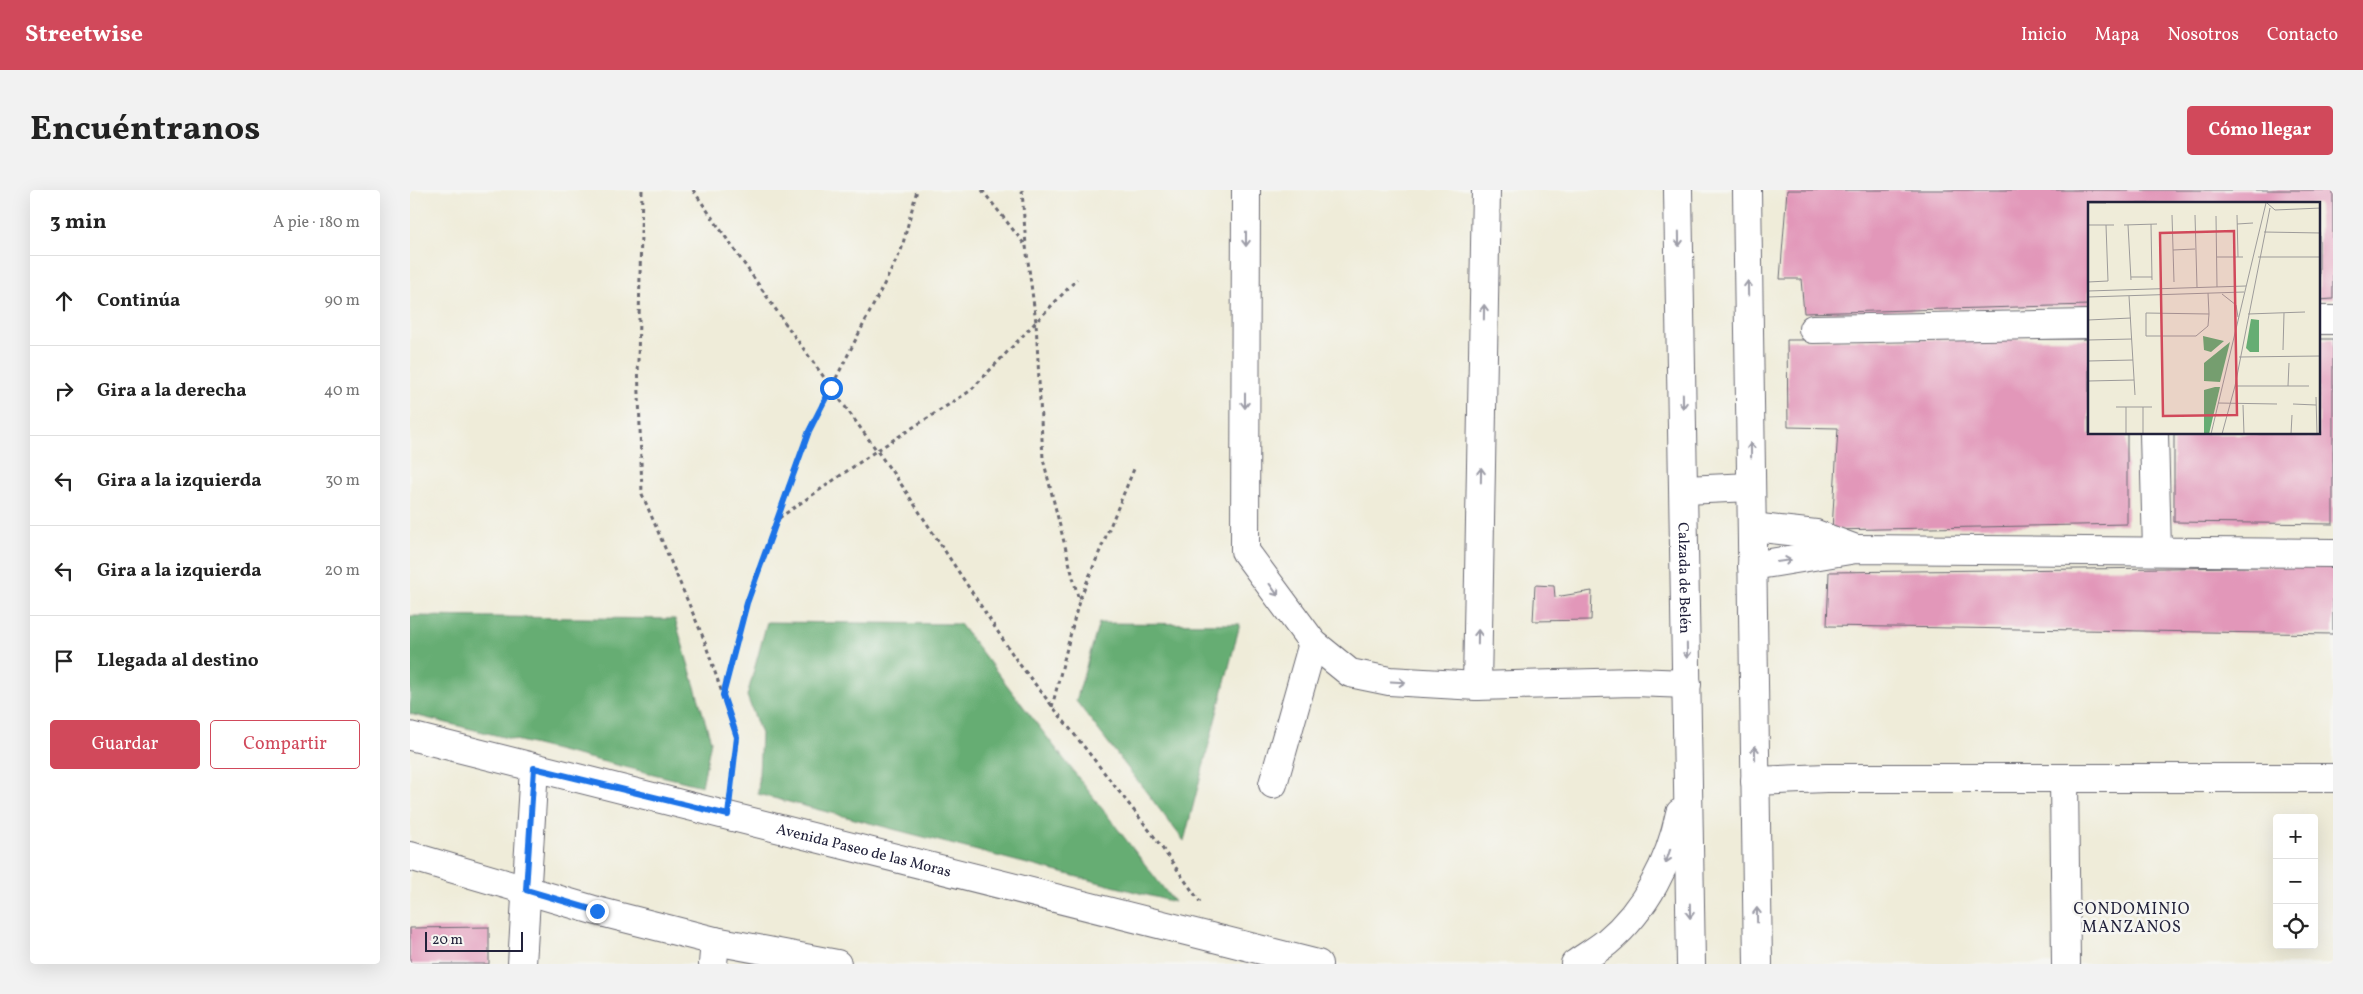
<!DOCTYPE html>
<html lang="es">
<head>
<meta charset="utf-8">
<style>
	body { margin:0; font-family:Vollkorn,serif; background:#f2f2f2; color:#222 }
	.controls { position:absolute; right:15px; bottom:15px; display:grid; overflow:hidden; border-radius:5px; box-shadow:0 5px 20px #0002 }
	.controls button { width:45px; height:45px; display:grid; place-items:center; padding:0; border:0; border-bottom:1px solid #e0e0e0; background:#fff; color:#222; font:25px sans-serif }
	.scale { position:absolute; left:15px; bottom:12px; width:98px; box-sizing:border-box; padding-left:5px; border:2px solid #22223b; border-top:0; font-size:14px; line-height:18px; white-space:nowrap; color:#22223b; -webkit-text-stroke:4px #f6f6f2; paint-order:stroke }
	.stop { position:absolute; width:15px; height:15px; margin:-11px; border:4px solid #1a73e8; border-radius:50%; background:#fff }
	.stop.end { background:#1a73e8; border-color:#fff; box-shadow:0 1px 5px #0008 }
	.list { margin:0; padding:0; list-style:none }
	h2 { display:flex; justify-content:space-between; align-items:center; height:65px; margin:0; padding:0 20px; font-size:21px }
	h2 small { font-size:16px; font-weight:400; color:#767676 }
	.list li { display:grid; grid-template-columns:32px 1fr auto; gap:15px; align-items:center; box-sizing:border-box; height:90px; padding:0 20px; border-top:1px solid #e0e0e0 }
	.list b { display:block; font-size:19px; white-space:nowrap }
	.list em { font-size:16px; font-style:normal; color:#767676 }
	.actions { display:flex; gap:10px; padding:15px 20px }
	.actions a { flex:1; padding:11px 0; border:1px solid #d1495b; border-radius:5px; text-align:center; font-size:18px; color:#d1495b }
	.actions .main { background:#d1495b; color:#fff }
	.icon { flex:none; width:28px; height:28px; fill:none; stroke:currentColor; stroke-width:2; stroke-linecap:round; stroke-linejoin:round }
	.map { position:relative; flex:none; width:1923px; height:774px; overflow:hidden; border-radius:5px }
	header { display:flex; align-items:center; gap:30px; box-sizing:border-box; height:70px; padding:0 25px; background:#d1495b; color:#fff }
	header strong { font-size:24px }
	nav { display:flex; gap:28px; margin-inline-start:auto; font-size:18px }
	.intro { display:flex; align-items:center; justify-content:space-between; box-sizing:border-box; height:120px; padding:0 30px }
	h1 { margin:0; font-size:35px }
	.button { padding:12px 22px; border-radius:5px; background:#d1495b; color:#fff; font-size:18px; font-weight:700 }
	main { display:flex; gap:30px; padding:0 30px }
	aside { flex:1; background:#fff; border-radius:5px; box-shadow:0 5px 20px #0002 }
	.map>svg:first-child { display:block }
	.forest { fill:#66ad73; stroke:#446857 }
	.building { fill:#e297b9 }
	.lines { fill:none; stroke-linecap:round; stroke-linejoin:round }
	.minor-casing { stroke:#6a6972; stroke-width:30 }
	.major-casing { stroke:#6a6972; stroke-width:30 }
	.path { stroke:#6a6972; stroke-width:3; stroke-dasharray:4 4; stroke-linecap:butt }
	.minor { stroke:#fff; stroke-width:28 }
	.major { stroke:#fff; stroke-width:28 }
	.oneway { stroke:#9c9ca7 }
	.route { stroke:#1a73e8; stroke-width:6 }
	.labels { text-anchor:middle; stroke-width:5; stroke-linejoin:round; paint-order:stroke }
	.street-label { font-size:15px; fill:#22223b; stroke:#f6f6f2 }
	.neighbourhood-label { font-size:16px; letter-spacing:1px; fill:#22223b; stroke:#f6f6f2 }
	.inset-road { fill:none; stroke:#9d9b9a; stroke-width:1 }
	.view { fill:#d1495b; fill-opacity:0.15; stroke:#d1495b; stroke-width:2.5 }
	.inset-edge { fill:none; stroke:#22223b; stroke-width:2.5 }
</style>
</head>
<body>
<header>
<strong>Streetwise</strong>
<nav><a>Inicio</a><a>Mapa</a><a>Nosotros</a><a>Contacto</a></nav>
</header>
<div class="intro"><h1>Encuéntranos</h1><a class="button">Cómo llegar</a></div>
<main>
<aside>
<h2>3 min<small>A pie · 180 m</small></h2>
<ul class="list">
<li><svg class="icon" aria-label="ahead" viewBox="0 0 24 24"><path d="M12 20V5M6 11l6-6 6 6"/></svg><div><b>Continúa</b></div><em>90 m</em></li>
<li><svg class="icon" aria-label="right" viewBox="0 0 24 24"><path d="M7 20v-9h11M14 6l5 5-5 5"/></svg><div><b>Gira a la derecha</b></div><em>40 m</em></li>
<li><svg class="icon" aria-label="left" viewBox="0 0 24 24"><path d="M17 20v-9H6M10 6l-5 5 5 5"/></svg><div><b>Gira a la izquierda</b></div><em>30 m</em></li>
<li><svg class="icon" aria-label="left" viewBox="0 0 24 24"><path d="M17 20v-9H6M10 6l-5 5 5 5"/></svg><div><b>Gira a la izquierda</b></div><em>20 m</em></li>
<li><svg class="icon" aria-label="arrive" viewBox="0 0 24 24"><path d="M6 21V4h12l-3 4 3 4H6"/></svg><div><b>Llegada al destino</b></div></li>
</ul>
<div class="actions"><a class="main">Guardar</a><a>Compartir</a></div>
</aside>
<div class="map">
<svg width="1923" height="774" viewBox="0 0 1923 774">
	<rect width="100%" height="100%" fill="#f6f6f2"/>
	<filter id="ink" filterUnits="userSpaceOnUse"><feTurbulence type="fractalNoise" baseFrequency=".02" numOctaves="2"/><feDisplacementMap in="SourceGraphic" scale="10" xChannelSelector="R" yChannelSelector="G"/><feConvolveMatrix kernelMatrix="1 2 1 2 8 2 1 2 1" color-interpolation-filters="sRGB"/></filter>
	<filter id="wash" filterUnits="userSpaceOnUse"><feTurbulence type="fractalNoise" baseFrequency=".0096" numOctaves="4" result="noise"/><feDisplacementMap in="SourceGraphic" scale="20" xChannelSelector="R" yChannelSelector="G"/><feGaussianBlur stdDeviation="1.12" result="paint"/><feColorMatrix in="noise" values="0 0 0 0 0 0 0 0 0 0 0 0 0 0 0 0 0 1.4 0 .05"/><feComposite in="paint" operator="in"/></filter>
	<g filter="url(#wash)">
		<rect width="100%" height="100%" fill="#efecd9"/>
		<path class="forest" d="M0 426 265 429 301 551 292 596 0 524Z
			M357 432 550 434 764 712 348 604 351 544 337 506Z
			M689 433 830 434 774 651 666 511Z"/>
		<g id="blocks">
			<path class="building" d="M1377 0H1923V109L1909 110V14H1679V115L1394 123 1391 89H1370Z
				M1679 149V244H1717V334L1422 340 1428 238 1378 237 1377 150Z
				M1909 149H1923V334L1764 332V244H1909Z
				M1923 376V444L1417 436 1419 382Z
				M1125 395 1144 396 1145 407 1182 401 1181 430 1123 431Z
				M79 737V774H0V738Z"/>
		</g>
	</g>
	<g filter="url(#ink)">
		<use href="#blocks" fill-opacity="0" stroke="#6a6972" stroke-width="1"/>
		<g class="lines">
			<defs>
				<g id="minor">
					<path d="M836 0 835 361 903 453 940 483 979 491 1067 496 1224 492 1277 494"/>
					<path id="s1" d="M1268 0 1281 774"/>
					<path d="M1337 0 1348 774"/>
					<path d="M1909 130H1923"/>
					<path d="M1403 139 1679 134"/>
					<path d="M1744 244 1747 361"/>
					<path d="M1275 300 1341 297"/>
					<path d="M1342 337 1406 344 1446 359"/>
					<path d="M1342 376 1446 359 1923 363"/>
					<path d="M1067 496 1076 0"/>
					<path d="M1654 588 1656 774"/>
					<path d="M1345 591 1416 588H1923"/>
					<path d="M863 594 903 453"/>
					<path d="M0 666 187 721 305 751 427 774"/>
					<path d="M112 774 124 578"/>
					<path d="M303 774 305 751"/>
					<path d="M1165 774C1175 767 1187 760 1197 752 1236 719 1260 672 1270 623"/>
				</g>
				<g id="major">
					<path id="s2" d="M0 546 908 774"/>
				</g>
			</defs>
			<use href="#minor" class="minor-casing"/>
			<use href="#major" class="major-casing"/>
			<path class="path" d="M232 0 228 171 232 304 293 447 327 547 321 594
				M283 0 380 140 493 297 607 471 743 645 790 712
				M572 0 615 55
				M612 0 616 56 626 132 633 269 669 411
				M369 328 466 261 560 201 667 89
				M313 504 337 413 399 241 491 61 507 0
				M642 517 669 411 724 279"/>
			<use href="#minor" class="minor"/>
			<use href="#major" class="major"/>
		</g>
		<defs><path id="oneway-shaft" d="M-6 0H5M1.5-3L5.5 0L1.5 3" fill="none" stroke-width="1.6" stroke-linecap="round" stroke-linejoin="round" transform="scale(1.25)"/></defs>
		<g class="oneway">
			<use href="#oneway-shaft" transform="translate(836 49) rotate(90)"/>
			<use href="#oneway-shaft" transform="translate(1269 49) rotate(89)"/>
			<use href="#oneway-shaft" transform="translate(1338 98) rotate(-91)"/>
			<use href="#oneway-shaft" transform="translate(1074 122) rotate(-89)"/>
			<use href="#oneway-shaft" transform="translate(835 211) rotate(90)"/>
			<use href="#oneway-shaft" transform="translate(1273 211) rotate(89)"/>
			<use href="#oneway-shaft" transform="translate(1341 260) rotate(-91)"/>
			<use href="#oneway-shaft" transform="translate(1071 285) rotate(-89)"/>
			<use href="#oneway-shaft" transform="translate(1374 371) rotate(-8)"/>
			<use href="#oneway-shaft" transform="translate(864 400) rotate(54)"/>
			<use href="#oneway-shaft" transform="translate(1068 447) rotate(-89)"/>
			<use href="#oneway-shaft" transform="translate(1277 461) rotate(89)"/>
			<use href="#oneway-shaft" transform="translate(988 492) rotate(3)"/>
			<use href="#oneway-shaft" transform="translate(1345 563) rotate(-91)"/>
			<use href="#oneway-shaft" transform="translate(1258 666) rotate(108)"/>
			<use href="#oneway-shaft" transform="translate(1280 721) rotate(89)"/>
			<use href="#oneway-shaft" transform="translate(1347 725) rotate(-91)"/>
		</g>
	</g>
	<g class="lines" filter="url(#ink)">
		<path class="route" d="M187 721 116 700 124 578 318 625 327 547 313 505 337 413 399 241 421 198"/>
	</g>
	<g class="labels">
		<g class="street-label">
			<text dy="5" stroke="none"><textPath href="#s1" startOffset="388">Calzada de Belén</textPath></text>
			<text dy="5" stroke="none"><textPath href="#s2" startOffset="468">Avenida Paseo de las Moras</textPath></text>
		</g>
		<g class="neighbourhood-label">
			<text x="1722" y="724">CONDOMINIO<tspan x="1722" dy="18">MANZANOS</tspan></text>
		</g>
	</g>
	<g transform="translate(1678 12)">
		<rect width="232" height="232" fill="#efecd9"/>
		<path d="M163 117 171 118V150H162L158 146ZM115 134 136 139 123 150 116 148ZM142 140 132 180 116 179V161ZM127 185H132L121 232H116V188Z" fill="#66ad73"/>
		<path class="inset-road" d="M0 1H18M179 1 187 8 233 6M84 13 86 80M107 13 109 85M149 13 150 55M128 14 129 85M63 22 64 78M149 22 165 21M0 23H26M36 23 69 22M40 23 43 78M176 30 233 31M85 48 107 47M129 55H155M170 55H233M43 75H64M0 80 20 79 18 23M0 89 158 84M120 91 121 112 120 124 108 134H58V111L121 112M134 92 148 103 150 115M41 94 47 193M0 95 156 90M160 112 217 110M0 118 43 116M0 138 44 137M195 148 196 111M151 155 233 154M0 159 45 158M0 179 46 178M147 184H221M200 184 201 161M228 195 229 232M130 201 189 202M205 202 228 203M155 203 156 232M28 205H64M38 205V232M55 205V232M123 232 178 1M134 232 147 184 182 6M203 232 204 213"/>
		<path class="view" d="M146 29 149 213 75 214 72 31Z"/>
		<rect width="232" height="232" class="inset-edge"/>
	</g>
</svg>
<div class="controls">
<button>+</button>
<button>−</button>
<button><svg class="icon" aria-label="locate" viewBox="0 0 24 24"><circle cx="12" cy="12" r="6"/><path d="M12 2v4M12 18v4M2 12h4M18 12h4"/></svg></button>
</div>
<div class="scale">20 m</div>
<div class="stop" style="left:421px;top:198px"></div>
<div class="stop end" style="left:187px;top:721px"></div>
</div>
</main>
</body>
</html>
